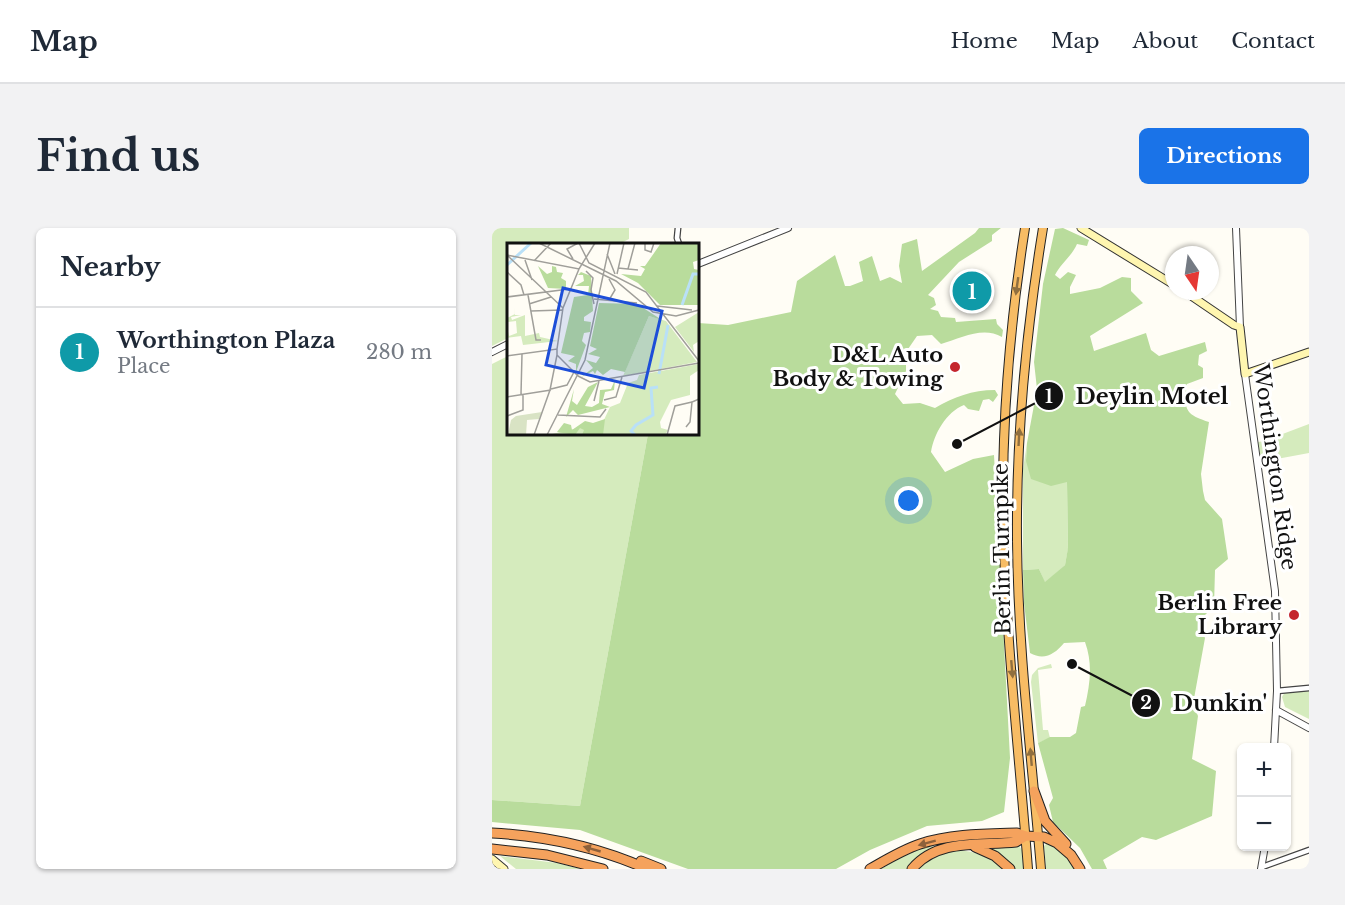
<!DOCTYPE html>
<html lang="en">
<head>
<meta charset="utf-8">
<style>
	body { margin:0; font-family:"Libre Baskerville",serif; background:#f2f2f3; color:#1f2937 }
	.controls { position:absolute; right:18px; bottom:18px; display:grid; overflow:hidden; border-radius:9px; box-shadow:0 2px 4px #0004 }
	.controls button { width:54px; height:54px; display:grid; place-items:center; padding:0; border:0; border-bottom:2px solid #e0e1e3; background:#fff; color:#1f2937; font:30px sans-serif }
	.compass { position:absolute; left:673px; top:18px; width:54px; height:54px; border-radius:50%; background:#fff; box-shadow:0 2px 4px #0004; rotate:167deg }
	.you { position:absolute; left:417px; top:273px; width:21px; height:21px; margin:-15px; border:4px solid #fff; border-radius:50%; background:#1a73e8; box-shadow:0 0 0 9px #1a73e833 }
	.badge { display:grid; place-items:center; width:39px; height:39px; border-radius:50%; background:#1a73e8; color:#fff; font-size:20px; font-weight:700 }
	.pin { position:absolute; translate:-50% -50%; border:3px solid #fff; box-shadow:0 2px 6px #0006 }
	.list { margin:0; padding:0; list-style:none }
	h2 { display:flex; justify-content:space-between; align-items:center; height:78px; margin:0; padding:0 24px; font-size:26px }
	h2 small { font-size:20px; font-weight:400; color:#747a83 }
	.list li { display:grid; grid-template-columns:39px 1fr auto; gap:18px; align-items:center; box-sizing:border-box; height:90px; padding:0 24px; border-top:2px solid #e0e1e3 }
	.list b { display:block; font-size:22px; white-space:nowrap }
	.list p { margin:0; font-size:20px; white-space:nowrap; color:#747a83 }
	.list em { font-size:20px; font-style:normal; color:#747a83 }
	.map { position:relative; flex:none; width:817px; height:641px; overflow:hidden; border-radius:9px }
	header { display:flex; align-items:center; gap:36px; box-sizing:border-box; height:84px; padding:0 30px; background:#fff; border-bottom:2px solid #e0e1e3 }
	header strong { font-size:28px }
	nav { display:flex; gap:33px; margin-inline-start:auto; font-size:21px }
	.intro { display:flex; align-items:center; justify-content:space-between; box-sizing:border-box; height:144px; padding:0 36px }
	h1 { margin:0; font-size:42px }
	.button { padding:15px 27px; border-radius:9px; background:#1a73e8; color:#fff; font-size:21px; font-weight:700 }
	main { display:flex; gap:36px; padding:0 36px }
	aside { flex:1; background:#fff; border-radius:9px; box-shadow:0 2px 4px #0004 }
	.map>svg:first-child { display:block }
	.green { fill:#d5ebbd }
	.forest { fill:#b9dc9c }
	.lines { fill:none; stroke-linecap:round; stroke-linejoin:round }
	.minor-casing { stroke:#444; stroke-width:7 }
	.tertiary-casing { stroke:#444; stroke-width:8 }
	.secondary-casing { stroke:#333; stroke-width:9 }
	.trunk-casing { stroke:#222; stroke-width:10 }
	.motorway-casing { stroke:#222; stroke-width:11 }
	.minor { stroke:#fff; stroke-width:4.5 }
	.tertiary { stroke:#fff; stroke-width:6 }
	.secondary { stroke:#fff6b0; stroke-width:7 }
	.trunk { stroke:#f7bc64; stroke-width:8 }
	.motorway { stroke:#f5a25d; stroke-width:9 }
	.oneway { fill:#906f3f }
	.oneway2 { fill:#8e613b }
	.poi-dot { fill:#c4262e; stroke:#fff; stroke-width:2 }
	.labels { text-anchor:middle; stroke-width:6; stroke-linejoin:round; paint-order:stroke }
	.poi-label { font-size:21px; font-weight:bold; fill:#111; stroke:#fff; text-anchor:end }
	.street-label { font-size:21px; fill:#111; stroke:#fff }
	.inset-river { fill:none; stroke:#b9e0f7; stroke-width:3 }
	.inset-road { fill:none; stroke:#a09f9a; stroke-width:1.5 }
	.view { fill:#1d4ed8; fill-opacity:0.15; stroke:#1d4ed8; stroke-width:3 }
	.inset-edge { fill:none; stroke:#111; stroke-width:3 }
	.leader { fill:none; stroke:#111; stroke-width:2 }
	.callout-dot { fill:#111; stroke:#fff; stroke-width:2 }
	.mark-label { font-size:18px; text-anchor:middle; font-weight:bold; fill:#fff }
	.callout-label { font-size:22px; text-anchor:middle; font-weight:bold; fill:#111; stroke:#fff; stroke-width:6; stroke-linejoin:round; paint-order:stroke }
</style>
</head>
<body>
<header>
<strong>Map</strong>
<nav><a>Home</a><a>Map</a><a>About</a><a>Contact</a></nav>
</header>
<div class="intro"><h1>Find us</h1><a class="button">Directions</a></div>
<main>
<aside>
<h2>Nearby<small></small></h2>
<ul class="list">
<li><span class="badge" style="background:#0f9aa8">1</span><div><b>Worthington Plaza</b><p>Place</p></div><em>280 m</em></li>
</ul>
</aside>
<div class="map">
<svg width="817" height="641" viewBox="0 0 817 641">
	<rect width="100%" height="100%" fill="#fffdf5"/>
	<path class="green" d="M0 0H137V11L127 16H16V110L0 118Z
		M16 128V206H156L88 578 0 572V136Z
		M817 196V225L763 235 760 215 772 213Z
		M535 215 534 233 575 254 576 321 573 337 553 355 547 341 531 342V241Z
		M559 436 560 440 546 442 551 502H556L558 510 546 515 539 454 540 447 546 440Z
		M817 463V491L793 479 790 469 793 464Z
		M555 615H558L576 629 583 641H554L552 618Z
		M442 618 418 635 415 641H389L423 621Z
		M527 618 530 622 532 641H523L499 621Z
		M464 622C482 623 498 628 511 641H427C436 629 449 625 464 622Z
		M8 628 65 635 89 641H24Z"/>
	<path class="forest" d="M487 0H509L500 7V13L467 34 436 67 442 70 444 77 438 81 446 83 449 89 463 90 464 94 504 91 505 96 511 102 510 109C491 98 469 110 449 116L440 107 425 108 414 124V143L403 166 411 176 428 175 443 180C462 169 480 162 503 162L506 167 501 174 497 171 491 172 487 183 476 181 472 177C454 184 442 206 439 224L453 244 481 231 502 227 518 530 512 584 490 593 435 598 378 622 344 641H196L88 602 0 594V572L88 578 156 206H206V95L236 97 299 84 305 53 343 27 353 58H358L371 53 367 34 380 28 388 53 398 49 410 55 407 38 410 16 425 11 430 43 483 5Z
		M571 0 597 12 595 18 585 16C580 28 569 35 563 47L568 51 576 44 584 47 578 59V66L608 60 630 49 639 50V63L651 75 598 108 602 123 654 105 659 122 667 128 713 114 715 123 707 127 706 137 711 140V150L695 156C692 181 692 186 717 194L709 246 711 263 713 272 730 291 736 331 723 342 722 378 706 394 713 410 701 476 706 488 700 531 724 543 720 588 664 612 650 609 611 632 615 641H600L588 620 561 594 557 577 561 570 546 515 558 509H578L584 505 589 479 593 478C598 456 601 436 593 414L572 415C563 426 552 433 538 425L532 375 531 342 547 341 553 354 573 337 576 320 575 254 559 258 539 251 534 233 535 215 545 161 542 134 551 56 563 1Z"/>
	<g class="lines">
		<defs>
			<path id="minor" d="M186 0 185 10 187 16
				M785 463 817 460
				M770 639 817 622"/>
			<path id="tertiary" d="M744 0 748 99
				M206 36 296 0
				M0 124 16 116
				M753 146 783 363 785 463 782 520
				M784 482 817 500
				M769 641 773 618"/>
			<path id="secondary" d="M589 0 682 57
				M692 63 742 97 748 99 753 146 817 124
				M0 631 12 641"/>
			<path id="trunk" d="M533 0C518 95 510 190 511 286 513 405 527 523 536 641
				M549 641C540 532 526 423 525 313 524 208 534 104 551 0"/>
			<path id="motorway" d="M542 563 553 593 574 616
				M0 605C54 608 106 619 155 641
				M483 619 503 628 518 641
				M0 621 55 627 111 641
				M149 633 169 641
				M378 641C394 632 410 622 428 616 458 606 494 606 525 605L534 608 552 609 565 615 579 627 588 641
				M420 641C446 610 488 618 524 614L534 608"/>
		</defs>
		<use href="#minor" class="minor-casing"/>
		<use href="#tertiary" class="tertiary-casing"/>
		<use href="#secondary" class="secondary-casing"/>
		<use href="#trunk" class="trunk-casing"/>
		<use href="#motorway" class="motorway-casing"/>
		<use href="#minor" class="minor"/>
		<use href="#tertiary" class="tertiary"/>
		<use href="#secondary" class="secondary"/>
		<use href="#trunk" class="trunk"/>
		<use href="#motorway" class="motorway"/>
	</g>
	<defs><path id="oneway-solid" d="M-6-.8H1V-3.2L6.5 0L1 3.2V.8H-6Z" transform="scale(1.5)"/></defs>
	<g class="oneway">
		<use href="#oneway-solid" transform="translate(525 58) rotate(98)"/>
		<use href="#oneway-solid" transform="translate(527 209) rotate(-87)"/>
		<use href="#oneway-solid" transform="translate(520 441) rotate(85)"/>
		<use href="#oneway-solid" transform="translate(539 529) rotate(-95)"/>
	</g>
	<g class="oneway2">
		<use href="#oneway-solid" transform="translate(435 615) rotate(165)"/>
		<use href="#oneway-solid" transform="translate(100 621) rotate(-164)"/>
	</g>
	<g class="poi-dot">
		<circle cx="463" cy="139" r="6"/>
		<circle cx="802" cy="387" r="6"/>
	</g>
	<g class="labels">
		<g class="poi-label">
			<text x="451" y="134">D&amp;L Auto<tspan x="451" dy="24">Body &amp; Towing</tspan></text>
			<text x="790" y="382">Berlin Free<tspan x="790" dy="24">Library</tspan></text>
		</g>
		<g class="street-label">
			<text transform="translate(783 239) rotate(82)" y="7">Worthington Ridge</text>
			<text transform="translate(510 321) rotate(-91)" y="7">Berlin Turnpike</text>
		</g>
	</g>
	<g transform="translate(15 15)">
		<rect width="192" height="192" fill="#fffdf5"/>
		<path d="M7 64 8 72H14L4 74 5 77 18 72V93L32 90 33 94 51 98 16 102 14 93 0 95V84L2 93 10 90 9 78 0 79V75L8 71ZM192 69V98L186 102 187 109 168 84ZM142 73 159 78 190 119 116 133ZM192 121V127L183 133V152L164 157 153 179 154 185 161 187 158 192H41L96 179 103 164 113 160 121 140 130 137 132 132Z" fill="#d5ebbd"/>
		<path d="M154 0H192V17L186 19 187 26 192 27V62H153L131 40 114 31 134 33 138 26 133 23H138ZM31 23 40 31 45 29V23L49 24 50 29 56 30 54 35 59 38V46L41 45ZM74 29 84 33 86 68 77 74V78L84 79 83 89 77 90 75 98 79 102 69 129V121L61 118 68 113 54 110 67 54 81 52 82 43H68L77 38 76 32H71ZM92 60 130 61 155 77 142 73 118 129 104 126 96 132 90 127 88 131 86 128 74 134 86 125 79 117 89 120 93 114 81 111 90 106 83 103ZM108 137 107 147 98 149 95 161 103 164 71 172 66 167 59 174 67 146 65 158 70 162 81 144 91 139 78 163 85 164 92 160 93 147 104 146ZM98 176 96 192H75L77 187 73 185 68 192 50 189 57 180 64 182 65 187 78 178 86 180Z" fill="#b9dc9c"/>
		<path d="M35 169 32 176 20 177 19 192 1 191 4 177 9 173Z" fill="#d9e3c4"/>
		<path class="inset-river" d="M0 22 24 0M175 62 186 31H192M152 131 161 82M128 192 124 188 129 182 146 172 144 145 151 144"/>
		<path class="inset-road" d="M32 0 109 38 146 69 169 73 192 67M72 0 82 20 139 49 192 118M138 0V7L144 9 147 0M100 11 108 31M0 12 72 26 88 0M1 13 56 65M66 16 60 6 71 0M18 17 25 37M27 18 44 0M111 25 131 27M121 26 128 0M79 28 86 35 84 47 87 61M0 29 14 42 17 52M110 31 117 0M21 52 29 97H34M0 54 62 46M87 56 130 60M102 57 108 47 102 36M22 61 44 54M150 63 185 67M24 68 55 67M50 106 56 65 72 26M0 113 50 106V112L71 133M71 133 83 139 192 120M44 146 60 142 67 129M14 151 15 111M0 154 44 147M97 157 109 154 115 134M87 158 92 138M51 172 93 174 99 166M0 173 16 167V151M179 184 183 179 185 159 192 156M27 192 43 147 50 112M40 192 78 117 103 0M160 192 168 163 185 159"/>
		<path class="view" d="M56 45 155 68 137 145 39 122Z"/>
		<rect width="192" height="192" class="inset-edge"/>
	</g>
	<path class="leader" d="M465 216L557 168M580 436L654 475"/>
	<g class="callout-dot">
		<circle cx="465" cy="216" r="6"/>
		<circle cx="580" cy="436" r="6"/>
		<circle cx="557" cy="168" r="15"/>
		<circle cx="654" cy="475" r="15"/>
	</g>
	<g class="mark-label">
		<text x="557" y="175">1</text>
		<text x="654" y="481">2</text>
	</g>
	<g class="callout-label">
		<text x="660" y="176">Deylin Motel</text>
		<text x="728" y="483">Dunkin'</text>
	</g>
</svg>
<div class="controls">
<button>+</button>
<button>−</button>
</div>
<svg class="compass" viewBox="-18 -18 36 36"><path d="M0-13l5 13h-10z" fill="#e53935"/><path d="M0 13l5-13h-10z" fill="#747a83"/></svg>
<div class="you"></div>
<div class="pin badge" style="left:480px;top:63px;background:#0f9aa8">1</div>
</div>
</main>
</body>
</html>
